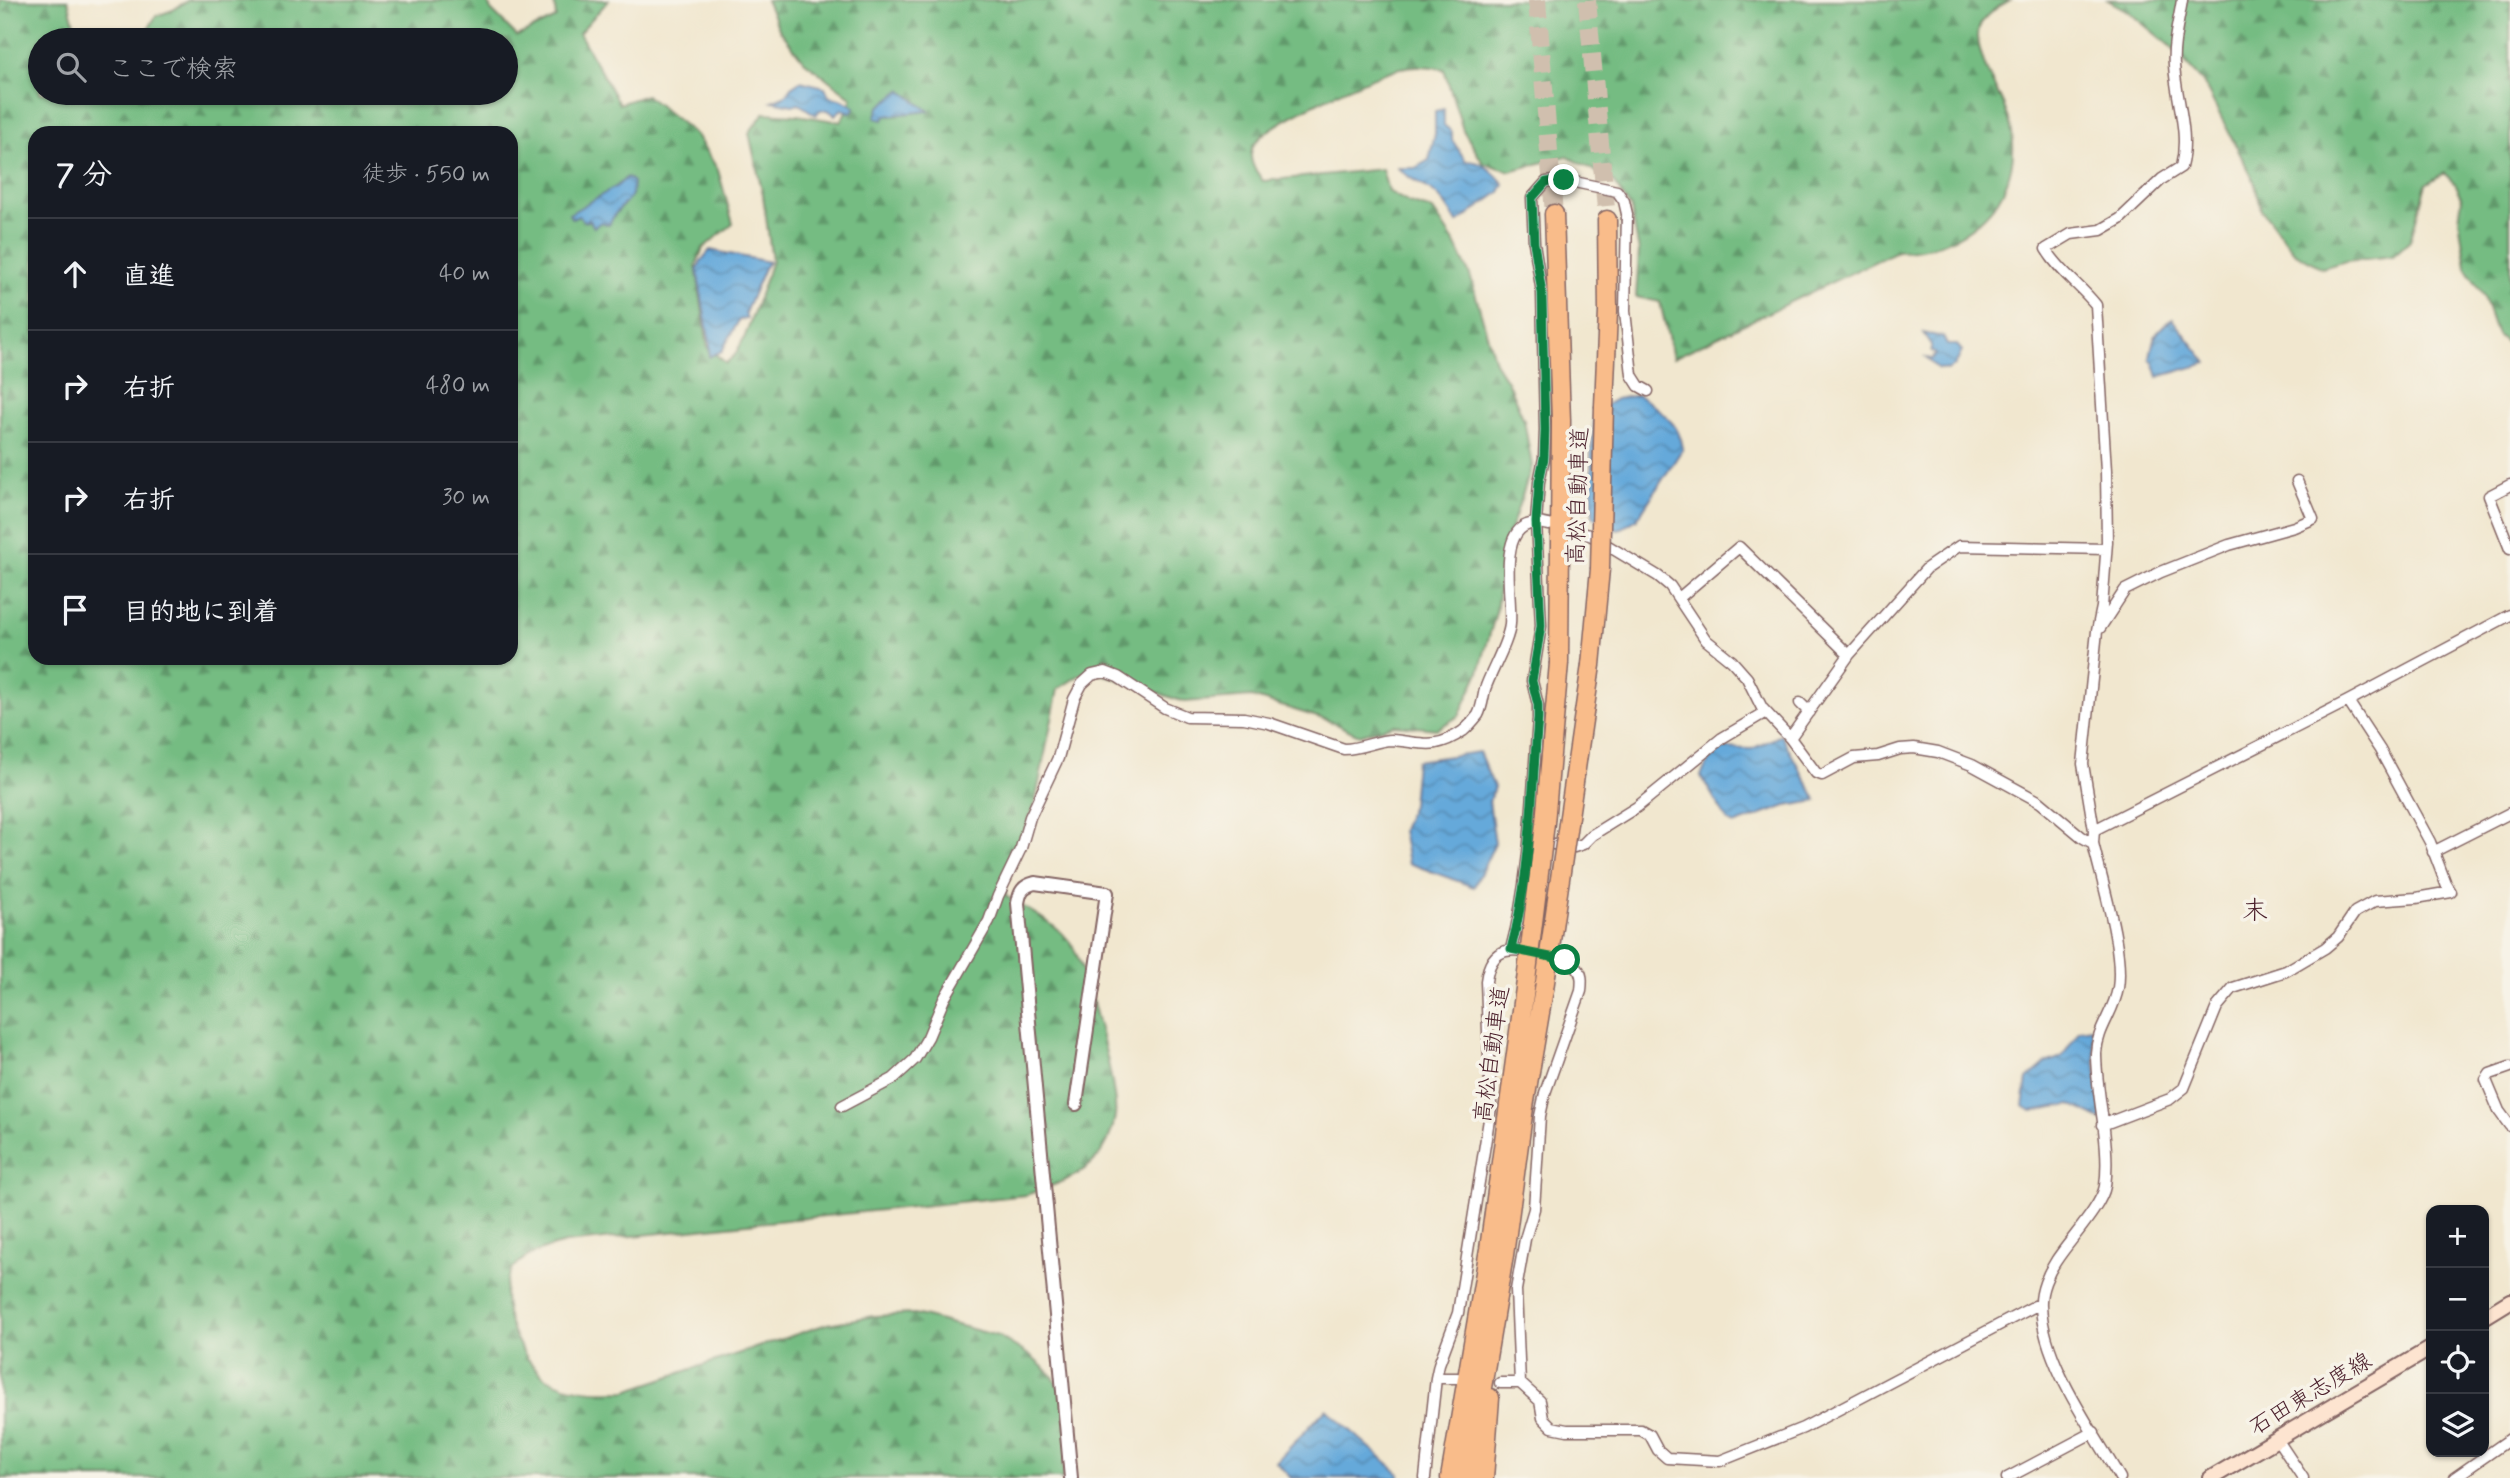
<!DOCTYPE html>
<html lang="ja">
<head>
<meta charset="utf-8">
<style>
	body { margin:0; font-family:Mynerve,"Klee One",sans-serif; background:#20242c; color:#f1f3f6 }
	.controls { position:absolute; right:21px; bottom:21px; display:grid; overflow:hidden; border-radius:14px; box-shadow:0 2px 5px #0004 }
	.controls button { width:63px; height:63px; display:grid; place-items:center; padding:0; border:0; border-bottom:2px solid #363941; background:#171b24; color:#f1f3f6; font:35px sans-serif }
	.stop { position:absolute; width:21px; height:21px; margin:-16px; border:5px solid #0b8043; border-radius:50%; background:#fff }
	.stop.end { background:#0b8043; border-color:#fff; box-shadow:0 2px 7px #0008 }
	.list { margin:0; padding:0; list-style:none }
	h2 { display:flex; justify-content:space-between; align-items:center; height:91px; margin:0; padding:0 28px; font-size:30px }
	h2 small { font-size:23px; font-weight:400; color:#9ea1a6 }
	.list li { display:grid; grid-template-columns:46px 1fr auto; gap:21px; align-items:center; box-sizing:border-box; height:112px; padding:0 28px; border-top:2px solid #363941 }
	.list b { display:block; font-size:26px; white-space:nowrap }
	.list em { font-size:23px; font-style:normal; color:#9ea1a6 }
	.icon { flex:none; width:38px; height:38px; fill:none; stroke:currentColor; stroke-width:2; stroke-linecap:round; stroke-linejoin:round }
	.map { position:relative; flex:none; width:2510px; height:1478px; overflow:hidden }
	.search { position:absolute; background:#171b24; box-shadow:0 2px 5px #0004; left:28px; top:28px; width:490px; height:77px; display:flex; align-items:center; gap:18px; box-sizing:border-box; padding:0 24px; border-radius:38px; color:#9ea1a6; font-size:26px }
	.panel { position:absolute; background:#171b24; box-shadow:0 2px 5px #0004; left:28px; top:126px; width:490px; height:539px; border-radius:21px }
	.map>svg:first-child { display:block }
	.forest { fill:url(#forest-firs); stroke:#5f6e56; stroke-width:2; fill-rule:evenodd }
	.water { fill:url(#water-waves); stroke:#586482; stroke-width:2 }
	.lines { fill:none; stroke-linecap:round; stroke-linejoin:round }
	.motorway-tunnel { stroke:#d0bfae; stroke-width:18; stroke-dasharray:18 9; stroke-linecap:butt }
	.minor-casing { stroke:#846564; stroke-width:13 }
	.tertiary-casing { stroke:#846564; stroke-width:16 }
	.secondary-casing { stroke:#846564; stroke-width:18 }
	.motorway-casing { stroke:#846564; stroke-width:21 }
	.minor { stroke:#fff; stroke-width:10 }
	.tertiary { stroke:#fff; stroke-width:12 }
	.secondary { stroke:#fde4d0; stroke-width:14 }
	.motorway { stroke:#f9bc8a; stroke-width:18 }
	.motorway-bridge-casing { stroke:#846564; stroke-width:21; stroke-linecap:butt }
	.motorway-bridge { stroke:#f9bc8a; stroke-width:18 }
	.route { stroke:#0b8043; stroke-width:9 }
	.labels { text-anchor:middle; stroke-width:7; stroke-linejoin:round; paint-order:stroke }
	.street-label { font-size:23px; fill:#4a1f2b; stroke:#f7f3e8 }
	.quarter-label { font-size:26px; fill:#4a1f2b; stroke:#f7f3e8 }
</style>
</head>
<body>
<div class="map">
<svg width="2510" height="1478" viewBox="0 0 2510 1478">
	<defs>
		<pattern id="forest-firs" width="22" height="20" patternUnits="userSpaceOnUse" patternTransform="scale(1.75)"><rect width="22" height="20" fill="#74bc82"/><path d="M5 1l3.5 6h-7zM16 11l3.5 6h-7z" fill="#61986b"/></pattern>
		<pattern id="water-waves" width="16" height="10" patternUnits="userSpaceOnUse" patternTransform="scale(1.75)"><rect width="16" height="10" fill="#65a9da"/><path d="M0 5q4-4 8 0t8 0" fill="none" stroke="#5589b1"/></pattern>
	</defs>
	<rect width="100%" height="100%" fill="#f7f3e8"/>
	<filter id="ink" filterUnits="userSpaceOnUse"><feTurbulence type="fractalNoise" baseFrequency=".0143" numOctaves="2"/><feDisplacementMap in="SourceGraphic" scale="14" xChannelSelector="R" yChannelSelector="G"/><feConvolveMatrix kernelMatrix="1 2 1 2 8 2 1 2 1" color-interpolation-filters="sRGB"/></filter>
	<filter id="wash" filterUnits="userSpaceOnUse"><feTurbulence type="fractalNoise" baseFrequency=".00686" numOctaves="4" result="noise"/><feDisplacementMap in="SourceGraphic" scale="28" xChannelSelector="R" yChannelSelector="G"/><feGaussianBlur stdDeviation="1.57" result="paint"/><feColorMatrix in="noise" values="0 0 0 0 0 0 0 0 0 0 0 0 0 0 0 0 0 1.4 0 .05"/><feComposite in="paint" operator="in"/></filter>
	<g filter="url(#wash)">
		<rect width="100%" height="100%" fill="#f1e7cf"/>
		<path class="forest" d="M0 0H68L78 40H40V93H506V40H142L156 16 173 10 188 0H487L491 10 517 36 556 18 554 0H609L579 33 619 104 646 95 696 135 718 170 733 224 703 248 696 265 708 348 726 363 735 355 745 336 772 261 763 195 749 133 764 113 797 115 841 122 852 98 804 61 779 29 766 0H2010C1998 7 1984 14 1979 28 1976 39 1980 50 1983 60 1988 77 1998 92 2005 109 2021 146 2013 189 1984 217 1961 240 1930 251 1897 251L1673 358 1660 302 1636 297 1639 251 1631 208 1612 180 1567 156 1510 171 1483 163 1463 130 1444 69C1430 66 1415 64 1401 68 1374 74 1263 124 1253 146 1247 160 1255 170 1263 181L1382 169 1388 191 1409 203 1433 210 1456 245 1470 275 1495 362 1507 381 1524 420 1532 466 1504 549 1496 612 1479 672 1459 716 1437 729 1394 725 1359 735 1327 720 1252 697 1184 702 1109 676 1086 671 1058 689 1035 803 1006 880V896C1027 910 1054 922 1070 942 1085 962 1119 1092 1115 1116 1113 1131 1106 1148 1096 1159 1078 1179 1050 1186 1026 1195L566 1243C545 1248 516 1256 508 1278 497 1309 521 1361 547 1378 571 1392 599 1392 626 1391L827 1324 874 1316 915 1314 998 1336 1029 1355 1051 1374 1073 1409 1076 1425 1073 1445 1064 1461 1063 1478H0ZM35 133H511V658H35Z
			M2108 0H2510V346L2497 335 2484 297 2466 267 2459 219 2462 199 2454 183 2444 173 2426 184 2410 241 2393 256 2346 261 2322 268 2294 252 2262 210 2254 181 2203 82 2170 46 2126 10Z"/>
		<path class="water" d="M800 81 825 87 829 96 843 100 855 107 851 113 842 109 835 115 828 110H820L816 115 799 104 792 105 772 101 786 95 791 87Z
			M901 90 929 111 885 116 883 120 875 118 879 107Z
			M1444 109V125L1452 132V140L1466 161C1484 161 1492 171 1504 184L1500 192 1457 223C1451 212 1443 199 1432 191 1420 183 1409 179 1398 168H1415L1429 160 1435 134V111Z
			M627 177 633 182 632 195 615 214 609 225 601 222 594 227 589 220 585 222 579 216 572 219 569 214 617 186Z
			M710 250 769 262 764 268 745 313 747 319 739 320 722 351 709 357 710 344 697 270 701 261Z
			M2173 319 2207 363 2158 377 2154 364 2150 359C2152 341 2156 328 2173 319Z
			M1923 333 1943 337 1947 345H1957L1962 351 1955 366 1947 370 1937 368 1926 358 1932 359 1936 354 1931 351V345Z
			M1638 395C1658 408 1680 423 1683 448L1637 519 1619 530 1610 528 1593 516 1591 454 1595 411 1616 399Z
			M1781 735 1817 801 1786 806 1734 825 1727 820 1701 776 1715 748 1752 749Z
			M1479 752 1494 787 1489 801 1495 843 1474 887 1408 863 1402 830 1412 805 1416 761Z
			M2092 1028 2102 1120 2071 1104 2032 1111 2023 1106 2027 1079 2046 1063 2062 1057 2080 1030Z
			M1326 1409 1400 1474 1399 1478H1291L1276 1462Z"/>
	</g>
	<g filter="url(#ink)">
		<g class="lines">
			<path class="motorway-tunnel" d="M1537 0 1554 214
				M1587 0 1607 220"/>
			<defs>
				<path id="minor" d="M2510 485 2489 496 2510 549
					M1575 532 1590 535 1658 576 1670 586 1706 640 1732 661 1747 678 1762 708 1790 738 1816 773 1822 775 1854 758 1878 756 1900 749 1914 748 1938 752 1972 765 2040 802 2082 837 2093 843
					M1679 598 1739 547 1849 655
					M2100 628 2125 590 2161 572 2229 545 2294 527 2313 519 2297 481
					M1800 703 1809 712
					M1790 738 1849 655 1927 568 1959 546 2106 549
					M2094 830 2348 701 2510 615
					M1540 842 1574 847 1583 844 1592 835 1637 807 1722 738 1766 712
					M2433 852 2510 813
					M1511 949C1531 876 1532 794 1538 719V705L1532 681 1541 626 1536 522 1539 482 1544 458 1545 430 1542 293 1534 243 1532 198 1546 182 1565 180 1617 191 1624 201 1627 214 1625 311 1632 375 1639 386 1648 391
					M2510 1067 2490 1074 2486 1080 2499 1111 2510 1126
					M842 1106 893 1079 915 1059 928 1037 944 999 989 921 998 896 1021 848 1030 817 1058 758 1074 699 1082 684 1092 675 1105 672 1118 677 1165 708 1187 717 1244 718 1269 723 1344 749C1360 749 1378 740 1391 740 1422 742 1434 751 1463 731 1468 727 1474 720 1478 715 1482 708 1483 697 1485 689 1491 671 1509 641 1510 624 1513 594 1492 510 1549 525
					M2102 1125 2170 1099 2184 1088 2217 1007 2233 988 2286 971 2325 948 2338 937 2355 912 2375 901 2416 898 2451 892 2446 884 2430 842 2380 750 2348 701
					M1436 1378H1457
					M1520 1383 1540 1401 1543 1418 1552 1427 1567 1430H1641L1650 1435 1658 1450 1667 1458 1720 1461 1803 1428 2035 1306 2041 1305
					M2277 1439 2303 1478
					M1425 1478 1436 1378 1439 1364 1458 1313 1491 1107 1486 981C1491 943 1513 948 1544 955 1553 957 1567 958 1575 966 1583 973 1582 981 1581 991L1545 1093 1540 1116 1534 1209 1525 1239 1516 1290 1520 1383H1500
					M2007 1478 2094 1432
					M2120 1478C2092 1429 2043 1363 2041 1306 2040 1291 2048 1273 2056 1261 2068 1242 2102 1206 2105 1186 2111 1142 2096 1097 2096 1053 2097 1029 2114 1012 2118 988 2124 950 2102 882 2093 843L2094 830 2083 764 2097 631 2102 607 2107 542 2106 471 2096 305C2080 285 2059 271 2046 249L2071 234 2101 230 2120 219 2162 179 2181 167C2190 132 2176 100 2174 65 2172 44 2179 21 2182 0
					M2454 1478 2510 1439"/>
				<path id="tertiary" d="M1071 1478 1018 903C1020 891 1023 886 1035 883L1107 893 1076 1104"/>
				<path id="secondary" d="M2484 1317 2510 1301
					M2211 1478 2431 1348"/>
				<path id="motorway" d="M1554 214 1561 421 1559 663
					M1604 406 1608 312 1607 220
					M1591 665 1600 569
					M1450 1478 1489 1249 1526 981
					M1467 1478 1504 1255 1524 1107 1544 989
					M1484 1478 1490 1398"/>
			</defs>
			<use href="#minor" class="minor-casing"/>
			<use href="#tertiary" class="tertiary-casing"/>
			<use href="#secondary" class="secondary-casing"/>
			<use href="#motorway" class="motorway-casing"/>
			<use href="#minor" class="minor"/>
			<use href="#tertiary" class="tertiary"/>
			<use href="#secondary" class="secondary"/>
			<use href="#motorway" class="motorway"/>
			<defs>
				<path id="motorway-bridge" d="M1600 569 1604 406
					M1526 981 1545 823 1559 663
					M1544 989 1591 665"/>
			</defs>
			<use href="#motorway-bridge" class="motorway-bridge-casing"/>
			<use href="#motorway-bridge" class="motorway-bridge"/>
		</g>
	</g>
	<g class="lines" filter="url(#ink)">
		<path class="route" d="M1564 180 1546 182 1532 198 1534 243 1542 293 1545 430 1544 458 1539 482 1536 522 1541 626 1532 681 1538 705V719C1531 795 1531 875 1511 949L1565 960"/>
	</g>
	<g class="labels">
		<g class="street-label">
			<text transform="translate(1577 496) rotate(-88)" y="8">高松自動車道</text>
			<text transform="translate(1491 1054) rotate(-82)" y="8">高松自動車道</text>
			<text transform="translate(2310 1393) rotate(-31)" y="8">石田東志度線</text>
		</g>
		<g class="quarter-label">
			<text x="2255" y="919">末</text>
		</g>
	</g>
</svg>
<div class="controls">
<button>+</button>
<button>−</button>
<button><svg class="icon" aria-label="locate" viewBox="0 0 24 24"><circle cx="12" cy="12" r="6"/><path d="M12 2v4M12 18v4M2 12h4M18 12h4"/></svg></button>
<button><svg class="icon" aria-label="layers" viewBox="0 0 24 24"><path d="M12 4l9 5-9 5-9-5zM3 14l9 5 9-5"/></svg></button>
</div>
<div class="stop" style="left:1565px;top:960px"></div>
<div class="stop end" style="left:1564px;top:180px"></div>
<div class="search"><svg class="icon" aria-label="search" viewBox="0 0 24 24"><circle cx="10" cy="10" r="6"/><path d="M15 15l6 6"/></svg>ここで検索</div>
<section class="panel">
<h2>7 分<small>徒歩 · 550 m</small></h2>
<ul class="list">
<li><svg class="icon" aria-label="ahead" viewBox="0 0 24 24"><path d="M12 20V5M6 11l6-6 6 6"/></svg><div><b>直進</b></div><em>40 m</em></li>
<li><svg class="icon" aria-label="right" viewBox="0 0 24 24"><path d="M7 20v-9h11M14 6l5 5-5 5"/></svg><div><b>右折</b></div><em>480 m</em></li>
<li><svg class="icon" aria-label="right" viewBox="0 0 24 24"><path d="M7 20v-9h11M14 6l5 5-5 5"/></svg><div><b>右折</b></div><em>30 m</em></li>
<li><svg class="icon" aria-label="arrive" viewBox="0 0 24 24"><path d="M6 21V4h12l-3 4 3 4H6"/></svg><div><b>目的地に到着</b></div></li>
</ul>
</section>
</div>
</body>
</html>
